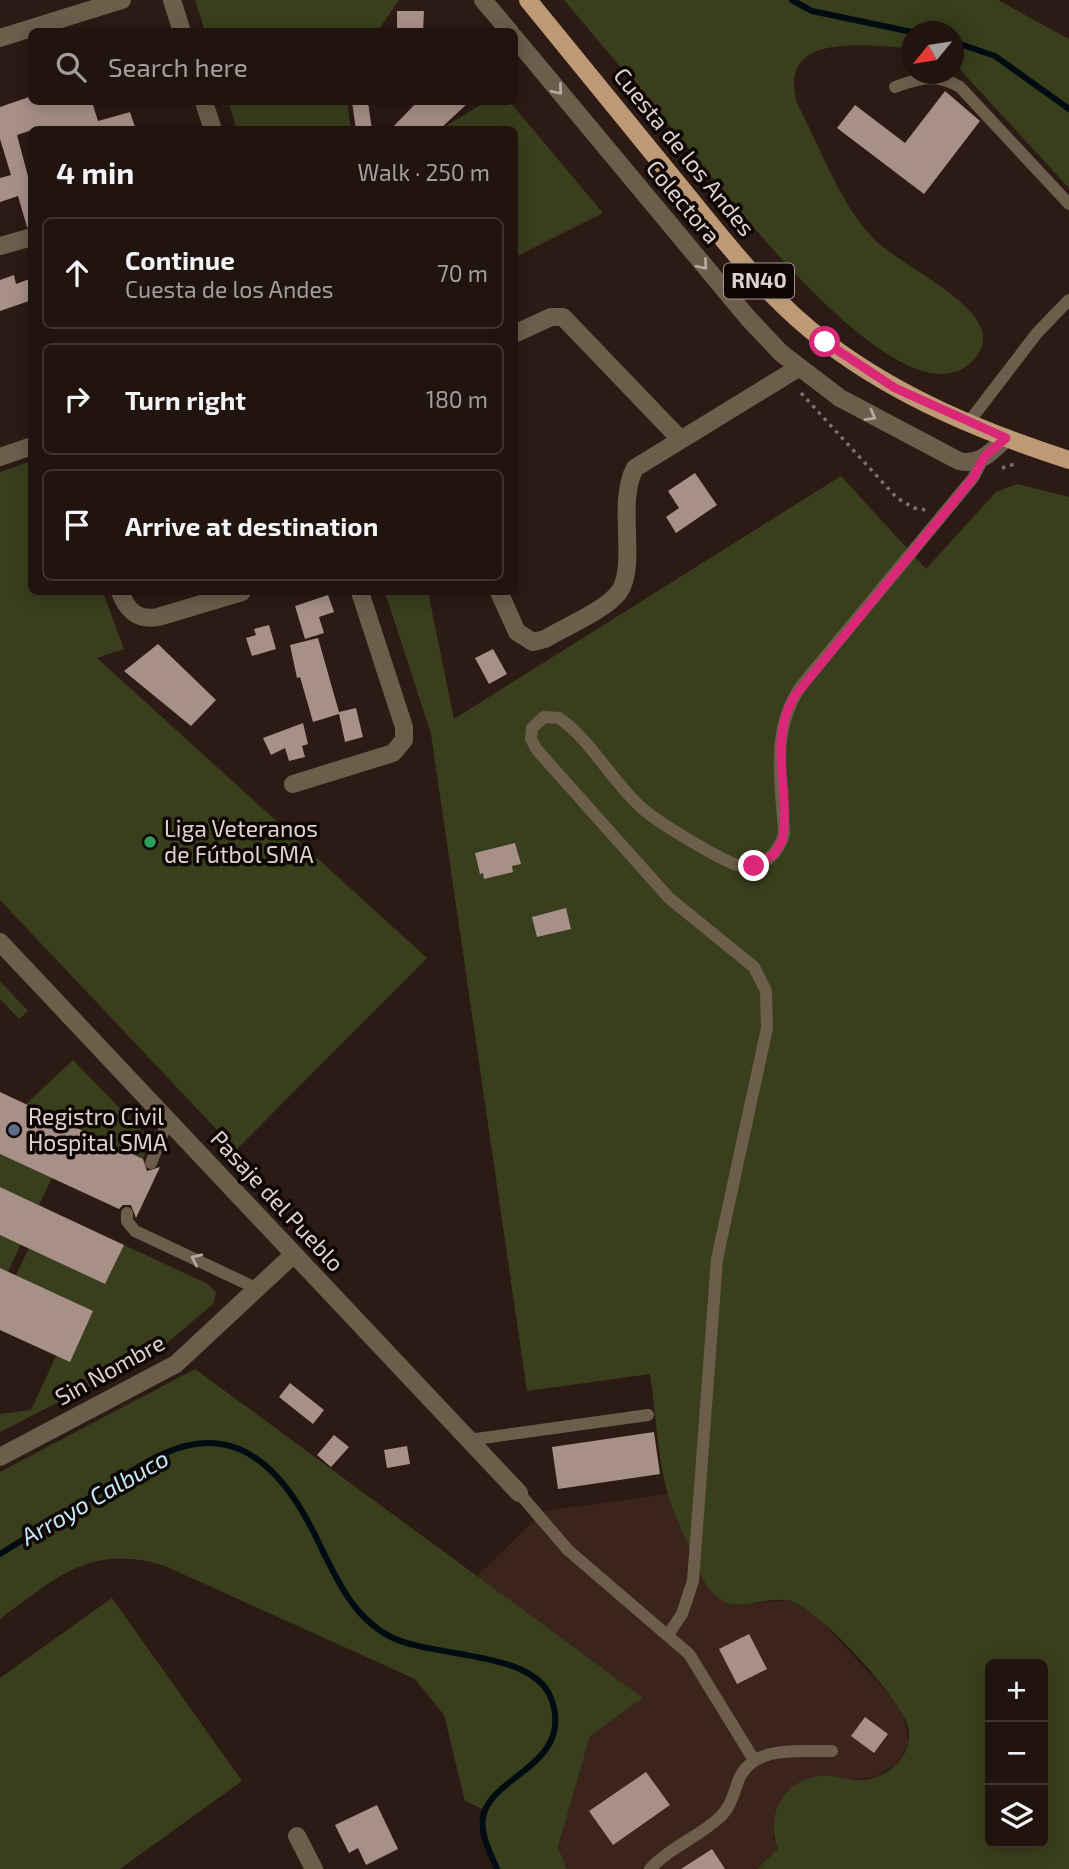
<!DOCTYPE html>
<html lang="en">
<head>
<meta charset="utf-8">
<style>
	body { margin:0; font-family:"Exo 2",sans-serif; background:#2d211d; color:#f1f3f6 }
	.controls { position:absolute; right:21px; bottom:21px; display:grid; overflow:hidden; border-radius:10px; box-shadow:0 4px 18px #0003 }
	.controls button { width:63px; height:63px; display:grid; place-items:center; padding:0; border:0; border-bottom:2px solid #3e332f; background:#21140f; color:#f1f3f6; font:35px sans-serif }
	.compass { position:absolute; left:901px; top:21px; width:63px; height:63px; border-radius:50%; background:#21140f; box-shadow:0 4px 18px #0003; rotate:240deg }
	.stop { position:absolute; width:21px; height:21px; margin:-16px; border:5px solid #db2777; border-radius:50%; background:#fff }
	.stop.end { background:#db2777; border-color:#fff; box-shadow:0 2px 7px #0008 }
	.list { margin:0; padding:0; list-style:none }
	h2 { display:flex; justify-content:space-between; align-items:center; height:91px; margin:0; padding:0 28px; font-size:30px }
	h2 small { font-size:23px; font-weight:400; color:#a29e9e }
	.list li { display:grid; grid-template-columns:46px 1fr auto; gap:21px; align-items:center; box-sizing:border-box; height:112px; margin:0 14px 14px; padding:0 14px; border:2px solid #3e332f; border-radius:10px }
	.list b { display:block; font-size:26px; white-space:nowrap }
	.list p { margin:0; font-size:23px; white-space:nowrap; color:#a29e9e }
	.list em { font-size:23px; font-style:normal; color:#a29e9e }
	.icon { flex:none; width:38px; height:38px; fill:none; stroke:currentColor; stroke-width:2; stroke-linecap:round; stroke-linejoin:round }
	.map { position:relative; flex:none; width:1069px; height:1869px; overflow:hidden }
	.search { position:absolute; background:#21140f; box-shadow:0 4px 18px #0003; left:28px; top:28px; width:490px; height:77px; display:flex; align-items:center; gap:18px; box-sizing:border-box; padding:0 24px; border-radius:10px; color:#a29e9e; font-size:26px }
	.panel { position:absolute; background:#21140f; box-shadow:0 4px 18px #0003; left:28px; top:126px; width:490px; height:469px; border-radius:10px }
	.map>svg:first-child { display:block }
	.built { fill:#3a241c }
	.green { fill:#393f1d; fill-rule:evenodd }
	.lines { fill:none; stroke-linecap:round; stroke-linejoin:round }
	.stream { stroke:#000c12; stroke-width:6 }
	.building { fill:#a79088 }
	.path { stroke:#7d6e69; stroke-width:3.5; stroke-dasharray:3.5 5; stroke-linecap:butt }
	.service { stroke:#6d5d4b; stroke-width:12 }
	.minor { stroke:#6d5d4b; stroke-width:18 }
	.tertiary { stroke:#6d5d4b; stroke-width:18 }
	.primary { stroke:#bd9a75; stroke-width:18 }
	.oneway { stroke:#b6a9a0 }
	.route { stroke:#db2777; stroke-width:9 }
	.leisure-dot { fill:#2e9e5b; stroke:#0f0705; stroke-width:2.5 }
	.service-dot { fill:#5c6f8a; stroke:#0f0705; stroke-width:2.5 }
	.labels { text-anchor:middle; stroke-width:7; stroke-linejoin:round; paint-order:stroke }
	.shield { fill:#0f0705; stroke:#a09592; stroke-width:2 }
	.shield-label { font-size:21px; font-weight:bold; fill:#ded2ce }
	.street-label { font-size:23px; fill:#ded2ce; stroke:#0f0705 }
	.poi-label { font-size:23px; fill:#ded2ce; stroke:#0f0705; text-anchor:start }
	.water-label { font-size:24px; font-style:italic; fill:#c3e9f6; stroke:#0f0705 }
</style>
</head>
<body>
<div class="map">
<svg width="1069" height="1869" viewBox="0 0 1069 1869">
	<rect width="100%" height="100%" fill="#2c1a14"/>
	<path class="built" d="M668 1494 702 1577 737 1605 787 1600 815 1614 893 1699 903 1714 909 1742 896 1765 875 1777 851 1779 773 1835 778 1849 757 1869H567L558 1847 590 1736 642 1698 477 1576 544 1511Z"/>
	<path class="green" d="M195 0H399L377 32 205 31Z
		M564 0H998L1069 39V188L954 63V32H912L911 48C868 46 776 30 797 103 819 145 840 203 872 237 899 265 968 294 981 328 985 339 983 348 976 357 911 440 727 194 690 150 648 100 606 50 564 0Z
		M228 102H347L351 129H237Z
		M485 102H510L603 213 515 257 514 130 441 129Z
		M31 461 32 592H103L124 649 97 658 427 958 236 1150 0 900V472Z
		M841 476 926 569 996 492 1017 484 1069 497V1869H757L778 1849C765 1815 783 1780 821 1776 835 1774 849 1781 863 1780 889 1778 915 1754 908 1726 900 1698 815 1603 786 1600 762 1597 735 1615 715 1595 703 1584 698 1568 692 1554 684 1534 674 1515 668 1495 657 1457 656 1413 650 1374L527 1391 431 734 385 592H428L454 719ZM990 1664H1043V1843H990Z
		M0 981 28 1011 19 1019 0 999Z
		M73 1060 151 1140 143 1159 26 1104Z
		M0 1154 52 1178 39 1205 0 1187Z
		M0 1235 21 1244 8 1272 0 1268Z
		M124 1245 208 1284 216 1293 213 1304 155 1353 0 1432V1414L31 1410 56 1356 70 1361 16 1275 29 1248 105 1284Z
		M195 1369 643 1698 590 1736 558 1847 567 1869H497L483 1831 485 1810 465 1801 444 1715 415 1679 165 1566C91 1543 57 1577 0 1619V1472Z
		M112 1598 242 1781 120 1869H0V1678Z"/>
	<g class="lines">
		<path class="stream" d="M792 0 812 11 912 32
			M954 42 995 56 1069 109
			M0 1554C34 1533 69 1511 103 1489 123 1477 142 1463 163 1454 239 1419 285 1474 315 1535 334 1573 350 1615 389 1636 432 1659 532 1649 551 1698 576 1765 488 1776 483 1818 480 1835 491 1854 497 1869"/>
	</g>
	<path class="building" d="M397 11H424L423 32 397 31Z
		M945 91 980 121 924 194 837 128 855 105 905 143Z
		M32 96V102H92L98 121 130 112 136 130H32L17 135 29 180 32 179V226L27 227 18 196 0 202V178L11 175 0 139V107Z
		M352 102H368L372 130H356Z
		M417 102H469L439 130H390Z
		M14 275 16 284 32 278V300L0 311V280Z
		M695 473 717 505 676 533 666 517 679 508 668 491Z
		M328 595 334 612 319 617 324 633 305 639 295 606Z
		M269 625 276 649 252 656 246 638 256 635 254 629Z
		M318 638 339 712 356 708 363 737 345 742 339 714 313 722 300 677 297 678 290 645Z
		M158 644 216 700 191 726 124 671Z
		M493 649 507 674 489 684 475 658Z
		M303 723 308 744 302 746 305 757 289 761 285 748 271 755 263 738Z
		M515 843 521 864 512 866 513 872 484 879 483 873 480 874 475 853Z
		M566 908 571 929 537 937 532 917Z
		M0 1092 143 1159 147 1171 160 1167 136 1218 131 1205H123L119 1209 0 1154Z
		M0 1187 124 1245 105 1284 0 1235Z
		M0 1268 93 1311 70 1362 0 1330Z
		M290 1383 324 1410 313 1424 279 1397Z
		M654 1432 660 1474 558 1489 552 1447Z
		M334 1435 349 1447 331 1467 317 1455Z
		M407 1446 410 1464 387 1468 384 1450Z
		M749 1634 767 1669 737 1684 719 1649Z
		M865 1717 888 1734 874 1753 851 1736Z
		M646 1772 670 1805 613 1845 589 1811Z
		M377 1805 398 1849 366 1865 358 1848 349 1853 335 1825Z
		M712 1849 725 1869H681Z"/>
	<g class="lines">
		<path class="path" d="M801 393 897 498 914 508 926 510
			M1002 468 1018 463"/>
		<path class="service" d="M895 87C919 78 936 73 960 87L1069 204
			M968 423 1037 333 1069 300
			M151 1163 168 1120
			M127 1213V1221L135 1231 258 1289
			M469 1440 648 1415
			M519 1493 568 1550 689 1654 754 1760
			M668 1635 682 1614 693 1581 717 1259 767 1028 766 991 754 967 669 898 537 750 531 739 532 728 544 717 559 718C589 738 614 784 643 809 656 821 726 864 741 866 762 870 780 852 784 833 781 782 770 731 801 686L973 478 984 457
			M650 1869C670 1847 699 1837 720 1817 731 1807 734 1792 739 1779 754 1744 802 1752 832 1751"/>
		<path class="minor" d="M483 0 510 32
			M514 37 748 318 781 353 840 398 959 461C980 466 992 451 1006 438
			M0 38 122 0
			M0 246 32 237
			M514 334 551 317H563L680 439
			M0 457 32 446
			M120 592C127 610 137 621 158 617L242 592
			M499 592 517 632 533 642 545 639C565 627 606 610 619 592 638 566 616 502 635 468L798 368
			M0 942 519 1493
			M0 1457 176 1364 294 1254
			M297 1836 314 1869"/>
		<path class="tertiary" d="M172 0 182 32
			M204 102 213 130
			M293 784 393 753 404 740V727L360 592"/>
		<path class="primary" d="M528 0C580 63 631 126 682 189 727 244 770 301 827 343 900 398 983 432 1069 460"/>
	</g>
	<defs><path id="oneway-chevron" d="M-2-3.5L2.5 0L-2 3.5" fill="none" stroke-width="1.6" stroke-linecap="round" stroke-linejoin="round" transform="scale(1.75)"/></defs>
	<g class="oneway">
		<use href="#oneway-chevron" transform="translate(558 90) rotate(50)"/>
		<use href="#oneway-chevron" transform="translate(703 265) rotate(50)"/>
		<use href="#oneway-chevron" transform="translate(871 416) rotate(29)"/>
		<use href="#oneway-chevron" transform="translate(196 1259) rotate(-155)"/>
	</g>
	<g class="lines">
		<path class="route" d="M754 866 774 854 782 841C792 792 767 744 794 697L973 478 984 457 1006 438 895 388 825 342"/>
	</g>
	<circle class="leisure-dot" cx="150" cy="842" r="7"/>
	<circle class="service-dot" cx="14" cy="1130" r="7"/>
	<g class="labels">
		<rect class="shield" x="724" y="263.5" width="70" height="35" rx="5"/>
		<g class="shield-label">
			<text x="759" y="288">RN40</text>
		</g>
		<g class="street-label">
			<text transform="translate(684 152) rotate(51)" y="8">Cuesta de los Andes</text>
			<text transform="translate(683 202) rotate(50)" y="8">Colectora</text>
			<text transform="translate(277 1201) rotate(47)" y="8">Pasaje del Pueblo</text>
			<text transform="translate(110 1370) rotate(-29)" y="8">Sin Nombre</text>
		</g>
		<g class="poi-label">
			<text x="164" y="837">Liga Veteranos<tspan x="164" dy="26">de Fútbol SMA</tspan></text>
			<text x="28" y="1125">Registro Civil<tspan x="28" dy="26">Hospital SMA</tspan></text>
		</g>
		<g class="water-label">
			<text transform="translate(95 1498) rotate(-30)" y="8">Arroyo Calbuco</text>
		</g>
	</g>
</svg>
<div class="controls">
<button>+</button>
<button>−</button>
<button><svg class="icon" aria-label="layers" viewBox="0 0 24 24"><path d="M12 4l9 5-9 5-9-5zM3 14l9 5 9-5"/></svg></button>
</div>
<svg class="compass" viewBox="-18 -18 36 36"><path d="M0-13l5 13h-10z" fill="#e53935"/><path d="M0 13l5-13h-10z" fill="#a29e9e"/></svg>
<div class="stop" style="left:825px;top:342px"></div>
<div class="stop end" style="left:754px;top:866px"></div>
<div class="search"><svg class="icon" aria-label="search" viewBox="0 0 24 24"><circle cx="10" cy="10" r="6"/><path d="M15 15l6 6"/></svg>Search here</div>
<section class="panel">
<h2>4 min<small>Walk · 250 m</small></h2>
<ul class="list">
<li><svg class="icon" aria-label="ahead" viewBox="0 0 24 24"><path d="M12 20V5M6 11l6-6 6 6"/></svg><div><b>Continue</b><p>Cuesta de los Andes</p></div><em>70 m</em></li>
<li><svg class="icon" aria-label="right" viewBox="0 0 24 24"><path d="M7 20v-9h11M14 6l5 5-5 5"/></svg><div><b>Turn right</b></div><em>180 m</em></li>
<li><svg class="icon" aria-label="arrive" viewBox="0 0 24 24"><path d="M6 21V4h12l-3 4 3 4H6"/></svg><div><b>Arrive at destination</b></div></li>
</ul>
</section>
</div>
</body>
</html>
